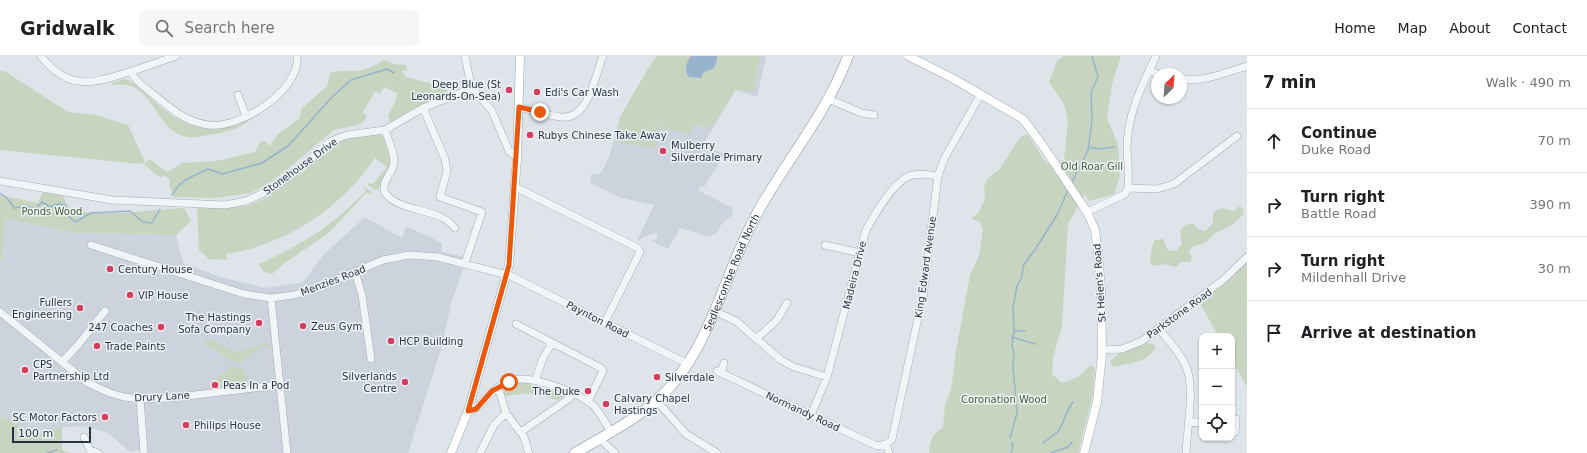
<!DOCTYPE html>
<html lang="en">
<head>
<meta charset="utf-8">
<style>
	body { margin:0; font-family:"DejaVu Sans",sans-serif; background:#f6f6f6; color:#202124 }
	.controls { position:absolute; right:12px; bottom:12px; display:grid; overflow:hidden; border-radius:8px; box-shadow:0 1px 3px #0004 }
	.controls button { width:36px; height:36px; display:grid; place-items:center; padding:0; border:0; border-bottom:1px solid #e0e0e0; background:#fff; color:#202124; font:20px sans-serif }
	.compass { position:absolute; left:1151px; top:12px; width:36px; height:36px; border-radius:50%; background:#fff; box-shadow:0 1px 3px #0004; rotate:25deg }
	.scale { position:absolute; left:12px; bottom:10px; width:79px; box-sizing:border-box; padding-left:4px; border:2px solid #273242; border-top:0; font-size:11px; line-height:14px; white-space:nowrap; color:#273242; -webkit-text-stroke:3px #eff3f7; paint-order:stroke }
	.stop { position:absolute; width:12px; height:12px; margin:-9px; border:3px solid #ea580c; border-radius:50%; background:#fff }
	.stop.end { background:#ea580c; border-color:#fff; box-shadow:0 1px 4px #0008 }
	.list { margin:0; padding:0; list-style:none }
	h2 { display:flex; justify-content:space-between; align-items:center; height:52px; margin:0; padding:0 16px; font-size:17px }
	h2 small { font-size:13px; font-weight:400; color:#757577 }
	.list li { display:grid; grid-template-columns:26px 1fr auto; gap:12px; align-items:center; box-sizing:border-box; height:64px; padding:0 16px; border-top:1px solid #e0e0e0 }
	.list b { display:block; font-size:15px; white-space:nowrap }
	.list p { margin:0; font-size:13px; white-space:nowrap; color:#757577 }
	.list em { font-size:13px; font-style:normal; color:#757577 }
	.icon { flex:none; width:22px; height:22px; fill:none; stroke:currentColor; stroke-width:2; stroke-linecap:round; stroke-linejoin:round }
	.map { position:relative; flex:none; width:1247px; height:397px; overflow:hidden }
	header { display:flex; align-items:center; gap:24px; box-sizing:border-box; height:56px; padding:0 20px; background:#fff; border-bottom:1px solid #e0e0e0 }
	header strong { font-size:19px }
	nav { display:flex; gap:22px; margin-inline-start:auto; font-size:14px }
	.search { width:280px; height:36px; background:#f6f6f6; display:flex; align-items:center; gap:10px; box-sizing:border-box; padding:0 14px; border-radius:8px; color:#757577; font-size:15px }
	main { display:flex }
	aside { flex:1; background:#fff }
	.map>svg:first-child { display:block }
	.built { fill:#cdd3dc }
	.green { fill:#c6d4c0 }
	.water { fill:#98b4cc }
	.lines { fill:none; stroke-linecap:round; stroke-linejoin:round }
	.stream { stroke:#98b4cc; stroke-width:1.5 }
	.minor-casing { stroke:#a4abb4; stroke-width:8 }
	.major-casing { stroke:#9ea9b6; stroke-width:9 }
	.highway-casing { stroke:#8692a1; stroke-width:11 }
	.minor { stroke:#f2f5f8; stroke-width:7 }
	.major { stroke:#fff; stroke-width:8 }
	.highway { stroke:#fff; stroke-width:10 }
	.route { stroke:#ea580c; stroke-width:5 }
	.poi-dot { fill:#d63c5d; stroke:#eff3f7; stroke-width:1.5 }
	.labels { text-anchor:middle; stroke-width:3; stroke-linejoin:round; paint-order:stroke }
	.poi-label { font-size:10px; fill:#273242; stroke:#eff3f7; text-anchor:start }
	.street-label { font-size:10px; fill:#273242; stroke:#eff3f7 }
	.park-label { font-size:10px; fill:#3e5e33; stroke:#eff3f7 }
</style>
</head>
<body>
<header>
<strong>Gridwalk</strong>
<div class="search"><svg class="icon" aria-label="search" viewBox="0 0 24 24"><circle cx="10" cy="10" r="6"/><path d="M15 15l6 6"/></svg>Search here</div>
<nav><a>Home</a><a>Map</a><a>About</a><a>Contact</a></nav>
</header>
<main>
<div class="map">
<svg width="1247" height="397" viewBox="0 0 1247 397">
	<rect width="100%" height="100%" fill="#dfe4ea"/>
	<path class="built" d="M657 0H766L757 41 736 34 703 88 708 92 725 98 704 131 701 130 698 134 732 152 733 158 721 169 717 177 709 181 680 172 668 193 652 185 658 182 656 177 646 180 638 185 637 184 654 149 621 142 591 127 590 119 601 117 609 101 620 61 648 13Z
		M365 161 402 182 406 170 442 187 441 195 467 202 451 248 441 293 408 397H140V394L130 396 108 377 83 370 62 371 40 379 0 360V205L2 204 5 163 77 177 176 179 183 207 220 221 266 232 303 226 323 199Z"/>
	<path class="green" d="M657 0H760L754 35 735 34 713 70 703 71 693 68 691 78 659 71 660 67 631 63 659 68 655 92 617 86 620 61 648 13Z
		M1064 0H1121L1112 28 1107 63 1118 88 1120 120 1114 138 1089 145 1085 138 1068 168 1062 270 1053 302 1052 318 1062 327 1078 321 1091 309 1095 312 1093 338 1078 397H929C930 384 932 379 943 371L945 349 951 334 956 295 970 219 979 199 983 174 979 165 971 163 979 156 985 143 984 130 988 122 1000 113 1018 84 1023 79H1028L1047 108 1064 104 1068 66 1064 48 1049 26 1057 5Z
		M384 4 393 8 406 9 407 14 402 15 406 21 445 31 448 39 424 50 415 51 390 67 388 60 396 44 397 37 384 31 380 38 375 35 363 56 367 61 361 68 334 74 284 116 268 128 251 137 214 142 174 141 169 129 170 124 165 120 159 121 144 108 150 103 167 116 182 107 216 105 255 96 260 86 265 85 270 90 278 78 300 62 301 53 327 30 330 17C341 14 344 15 355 15 364 15 376 9 384 4Z
		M0 15 6 16 68 56 96 59 128 69 145 106 141 108 0 94Z
		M124 23 129 24C159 47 184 81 227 71 238 69 248 62 258 57 244 71 234 74 214 78 205 79 196 83 187 81 153 74 155 23 113 29L112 27Z
		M379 79 383 81 391 105 382 124 379 133 375 134 368 129V127L373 128 387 111 375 102C341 152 286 189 226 198L227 204 209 203 199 194 197 154 199 152 247 150 270 140 292 121 301 118 325 94 338 85 355 80Z
		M364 131 371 136V139L367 136 330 176 282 209 272 218 263 215 259 208C305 187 330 171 366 135Z
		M43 136 63 140 68 150 79 156 123 157 184 152 191 165 176 179 77 177 5 163 2 205H0V139L38 147Z
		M1240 150 1243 153V159C1235 167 1228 172 1218 176 1214 177 1210 183 1206 186 1199 191 1193 187 1189 196L1192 202 1190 206H1182L1175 211 1165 208 1153 210 1150 206 1152 191 1155 184 1163 183 1167 193 1171 195H1176L1182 188 1180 175 1185 169 1193 167 1197 173 1205 175 1213 167V159L1216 154 1223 152 1233 155Z
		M1247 204V331L1232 304V280H1218L1199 245 1223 228Z
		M206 283C218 282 224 294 235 295 246 297 256 287 269 287L271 289 267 292 265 289 238 308 204 288Z
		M1142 287 1154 288 1155 292C1147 307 1128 307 1114 311L1110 307C1115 296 1132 292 1142 287Z
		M233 309 237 314 241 311 249 322 246 323V327L210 331 215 324Z
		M523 326 566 339 558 344 530 337 504 340V332L514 327Z
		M0 360 40 379 62 371V394L70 397H0Z"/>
	<path class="water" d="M691 0H717C716 15 714 11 703 17L701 22 689 21C684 14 686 7 691 0Z"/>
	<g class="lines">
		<path class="stream" d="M1088 91 1099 93 1114 91
			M1072 126 1088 95 1092 64 1091 36 1098 21 1092 0
			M0 137 7 142 14 152 26 150 35 153 42 146 50 151 58 148 65 149 66 151 63 155 75 166 91 157 130 155 143 166 152 167 160 153
			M172 139C180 124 193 120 208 113L222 118 262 107 288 90 332 41 351 24 387 13 394 17
			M1014 275H1025
			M1012 281 1035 288
			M1010 382 1017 357 1013 311 1014 299 1012 289 1014 274 1013 252 1017 230 1022 221 1023 210 1036 192 1057 159 1068 134
			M1043 387 1059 375 1068 354 1073 346
			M47 397 57 394
			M1011 397 1013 390 1012 386
			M1051 397 1068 391 1072 386"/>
		<defs>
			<path id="minor" d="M41 0C67 33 89 29 126 17 142 12 159 6 176 0
				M465 0 471 30 492 55 509 95 517 102
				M131 15C135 26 146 32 154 39 172 53 185 66 209 69 240 73 301 34 297 0
				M1149 15 1158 18
				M1181 23C1202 27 1227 16 1247 10
				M238 39 246 60
				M829 43 861 57 874 59
				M519 51C533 54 547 60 561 61 589 64 595 19 603 0
				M423 52 445 103 447 115 440 141 482 156 465 207
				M385 74C388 84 397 101 393 111 390 120 381 126 385 137 400 157 439 151 455 172
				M0 125 112 144 225 149 246 145 270 134 295 116 331 85 347 79 385 74 423 52 468 34 471 30
				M515 131 638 192 640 196 605 266
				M1128 132C1129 119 1128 107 1127 94 1127 59 1141 31 1156 0
				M1087 156 1125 138 1128 132 1157 133 1174 128 1237 80
				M91 189 244 238 271 242 294 239 317 232 383 204 409 199 438 201 511 220 688 308
				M825 189 860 197
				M355 216 362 239 371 303
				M271 242 287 397
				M714 255 736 265 781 304 794 311 827 321
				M0 256 88 327 110 337 124 341 140 343 170 342 280 329
				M516 268 601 312 603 315 588 346
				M1159 273C1168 284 1179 295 1185 308 1196 331 1187 371 1186 397
				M756 283 777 264 787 247
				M1102 294 1122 293 1142 285 1223 224 1247 201
				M62 306 78 289 105 255
				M717 315 877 390 886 388
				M721 317 724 307
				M535 325 543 302 552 287
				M498 331 506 357 524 381 529 397
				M140 343 144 397
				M657 345 686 378 717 397
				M468 355C478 355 489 336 499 331 505 327 512 324 519 323 538 322 580 337 594 350 601 358 605 367 611 376
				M811 359 827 321 866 174C875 158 895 122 913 119 922 117 930 119 938 120
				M1188 366 1202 367
				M521 376 567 344 573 338
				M1235 376 1236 363
				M84 381 90 394 98 397
				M600 383 615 397
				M886 388 892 383 923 239 938 120 944 103 981 38
				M886 388 889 397
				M480 397 494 369 506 357"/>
			<path id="major" d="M908 0 952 22 1023 63 1043 90 1087 156 1095 174 1098 196 1101 234 1102 299 1097 346 1084 397
				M451 397 468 355 509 209 517 102 520 0"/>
			<g id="highway">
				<path id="s1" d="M575 397C602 381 632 366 656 345 712 296 723 216 759 154 788 102 827 57 848 0"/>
			</g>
		</defs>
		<use href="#minor" class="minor-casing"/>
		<use href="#major" class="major-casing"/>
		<use href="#highway" class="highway-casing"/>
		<use href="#minor" class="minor"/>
		<use href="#major" class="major"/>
		<use href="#highway" class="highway"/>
	</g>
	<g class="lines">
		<path class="route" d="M509 326 492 335 476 353 468 355 509 209 519 51 540 56"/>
	</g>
	<g class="poi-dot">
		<circle cx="509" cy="34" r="4"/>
		<circle cx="537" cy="36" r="4"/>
		<circle cx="530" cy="79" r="4"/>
		<circle cx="663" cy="95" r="4"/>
		<circle cx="110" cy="213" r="4"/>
		<circle cx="130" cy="239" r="4"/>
		<circle cx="80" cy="252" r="4"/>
		<circle cx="259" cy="267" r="4"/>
		<circle cx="303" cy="270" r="4"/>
		<circle cx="161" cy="271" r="4"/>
		<circle cx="391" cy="285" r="4"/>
		<circle cx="97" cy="290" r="4"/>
		<circle cx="25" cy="314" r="4"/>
		<circle cx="657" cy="321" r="4"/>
		<circle cx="405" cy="326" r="4"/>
		<circle cx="215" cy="329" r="4"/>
		<circle cx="588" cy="335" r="4"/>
		<circle cx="606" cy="348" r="4"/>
		<circle cx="105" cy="361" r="4"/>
		<circle cx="186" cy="369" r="4"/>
	</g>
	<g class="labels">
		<g class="poi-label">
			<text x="501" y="32" text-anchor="end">Deep Blue (St<tspan x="501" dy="12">Leonards-On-Sea)</tspan></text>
			<text x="545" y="40">Edi's Car Wash</text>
			<text x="538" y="83">Rubys Chinese Take Away</text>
			<text x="671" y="93">Mulberry<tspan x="671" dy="12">Silverdale Primary</tspan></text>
			<text x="118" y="217">Century House</text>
			<text x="138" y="243">VIP House</text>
			<text x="72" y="250" text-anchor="end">Fullers<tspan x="72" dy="12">Engineering</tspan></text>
			<text x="251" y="265" text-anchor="end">The Hastings<tspan x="251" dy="12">Sofa Company</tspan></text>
			<text x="311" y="274">Zeus Gym</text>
			<text x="153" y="275" text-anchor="end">247 Coaches</text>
			<text x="399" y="289">HCP Building</text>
			<text x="105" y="294">Trade Paints</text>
			<text x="33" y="312">CPS<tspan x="33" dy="12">Partnership Ltd</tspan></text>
			<text x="397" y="324" text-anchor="end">Silverlands<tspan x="397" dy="12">Centre</tspan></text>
			<text x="665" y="325">Silverdale</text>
			<text x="223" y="333">Peas In a Pod</text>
			<text x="580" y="339" text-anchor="end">The Duke</text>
			<text x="614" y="346">Calvary Chapel<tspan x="614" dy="12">Hastings</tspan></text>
			<text x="97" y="365" text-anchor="end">SC Motor Factors</text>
			<text x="194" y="373">Philips House</text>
		</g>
		<g class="street-label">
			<text transform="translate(300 110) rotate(-36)" y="4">Stonehouse Drive</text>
			<text transform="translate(925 211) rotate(-82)" y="4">King Edward Avenue</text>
			<text dy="4" stroke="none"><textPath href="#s1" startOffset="247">Sedlescombe Road North</textPath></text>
			<text transform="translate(854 219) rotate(-76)" y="4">Madeira Drive</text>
			<text transform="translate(333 224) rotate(-21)" y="4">Menzies Road</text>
			<text transform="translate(1099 227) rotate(-94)" y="4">St Helen's Road</text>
			<text transform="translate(1179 257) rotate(-36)" y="4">Parkstone Road</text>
			<text transform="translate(598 263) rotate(27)" y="4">Paynton Road</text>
			<text transform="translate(162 340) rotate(-3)" y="4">Drury Lane</text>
			<text transform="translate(803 355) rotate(25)" y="4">Normandy Road</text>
		</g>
		<g class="park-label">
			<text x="1092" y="114">Old Roar Gill</text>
			<text x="52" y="159">Ponds Wood</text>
			<text x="1004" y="347">Coronation Wood</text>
		</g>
	</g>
</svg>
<div class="controls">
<button>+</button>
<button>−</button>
<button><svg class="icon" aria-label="locate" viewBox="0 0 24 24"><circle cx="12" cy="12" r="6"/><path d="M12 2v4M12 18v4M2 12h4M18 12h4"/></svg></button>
</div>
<svg class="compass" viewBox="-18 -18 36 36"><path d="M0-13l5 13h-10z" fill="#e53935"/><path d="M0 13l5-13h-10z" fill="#757577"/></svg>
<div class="scale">100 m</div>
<div class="stop" style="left:509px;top:326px"></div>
<div class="stop end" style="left:540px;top:56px"></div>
</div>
<aside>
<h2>7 min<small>Walk · 490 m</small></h2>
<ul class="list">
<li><svg class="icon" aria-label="ahead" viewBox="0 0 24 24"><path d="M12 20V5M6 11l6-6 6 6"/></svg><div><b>Continue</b><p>Duke Road</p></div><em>70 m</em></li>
<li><svg class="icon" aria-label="right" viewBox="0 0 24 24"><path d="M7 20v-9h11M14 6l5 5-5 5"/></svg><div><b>Turn right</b><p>Battle Road</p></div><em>390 m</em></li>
<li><svg class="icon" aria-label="right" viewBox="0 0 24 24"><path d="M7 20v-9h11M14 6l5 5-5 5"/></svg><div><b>Turn right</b><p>Mildenhall Drive</p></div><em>30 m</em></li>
<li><svg class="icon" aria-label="arrive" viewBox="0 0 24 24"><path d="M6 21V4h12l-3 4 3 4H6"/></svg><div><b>Arrive at destination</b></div></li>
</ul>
</aside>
</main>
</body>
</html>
